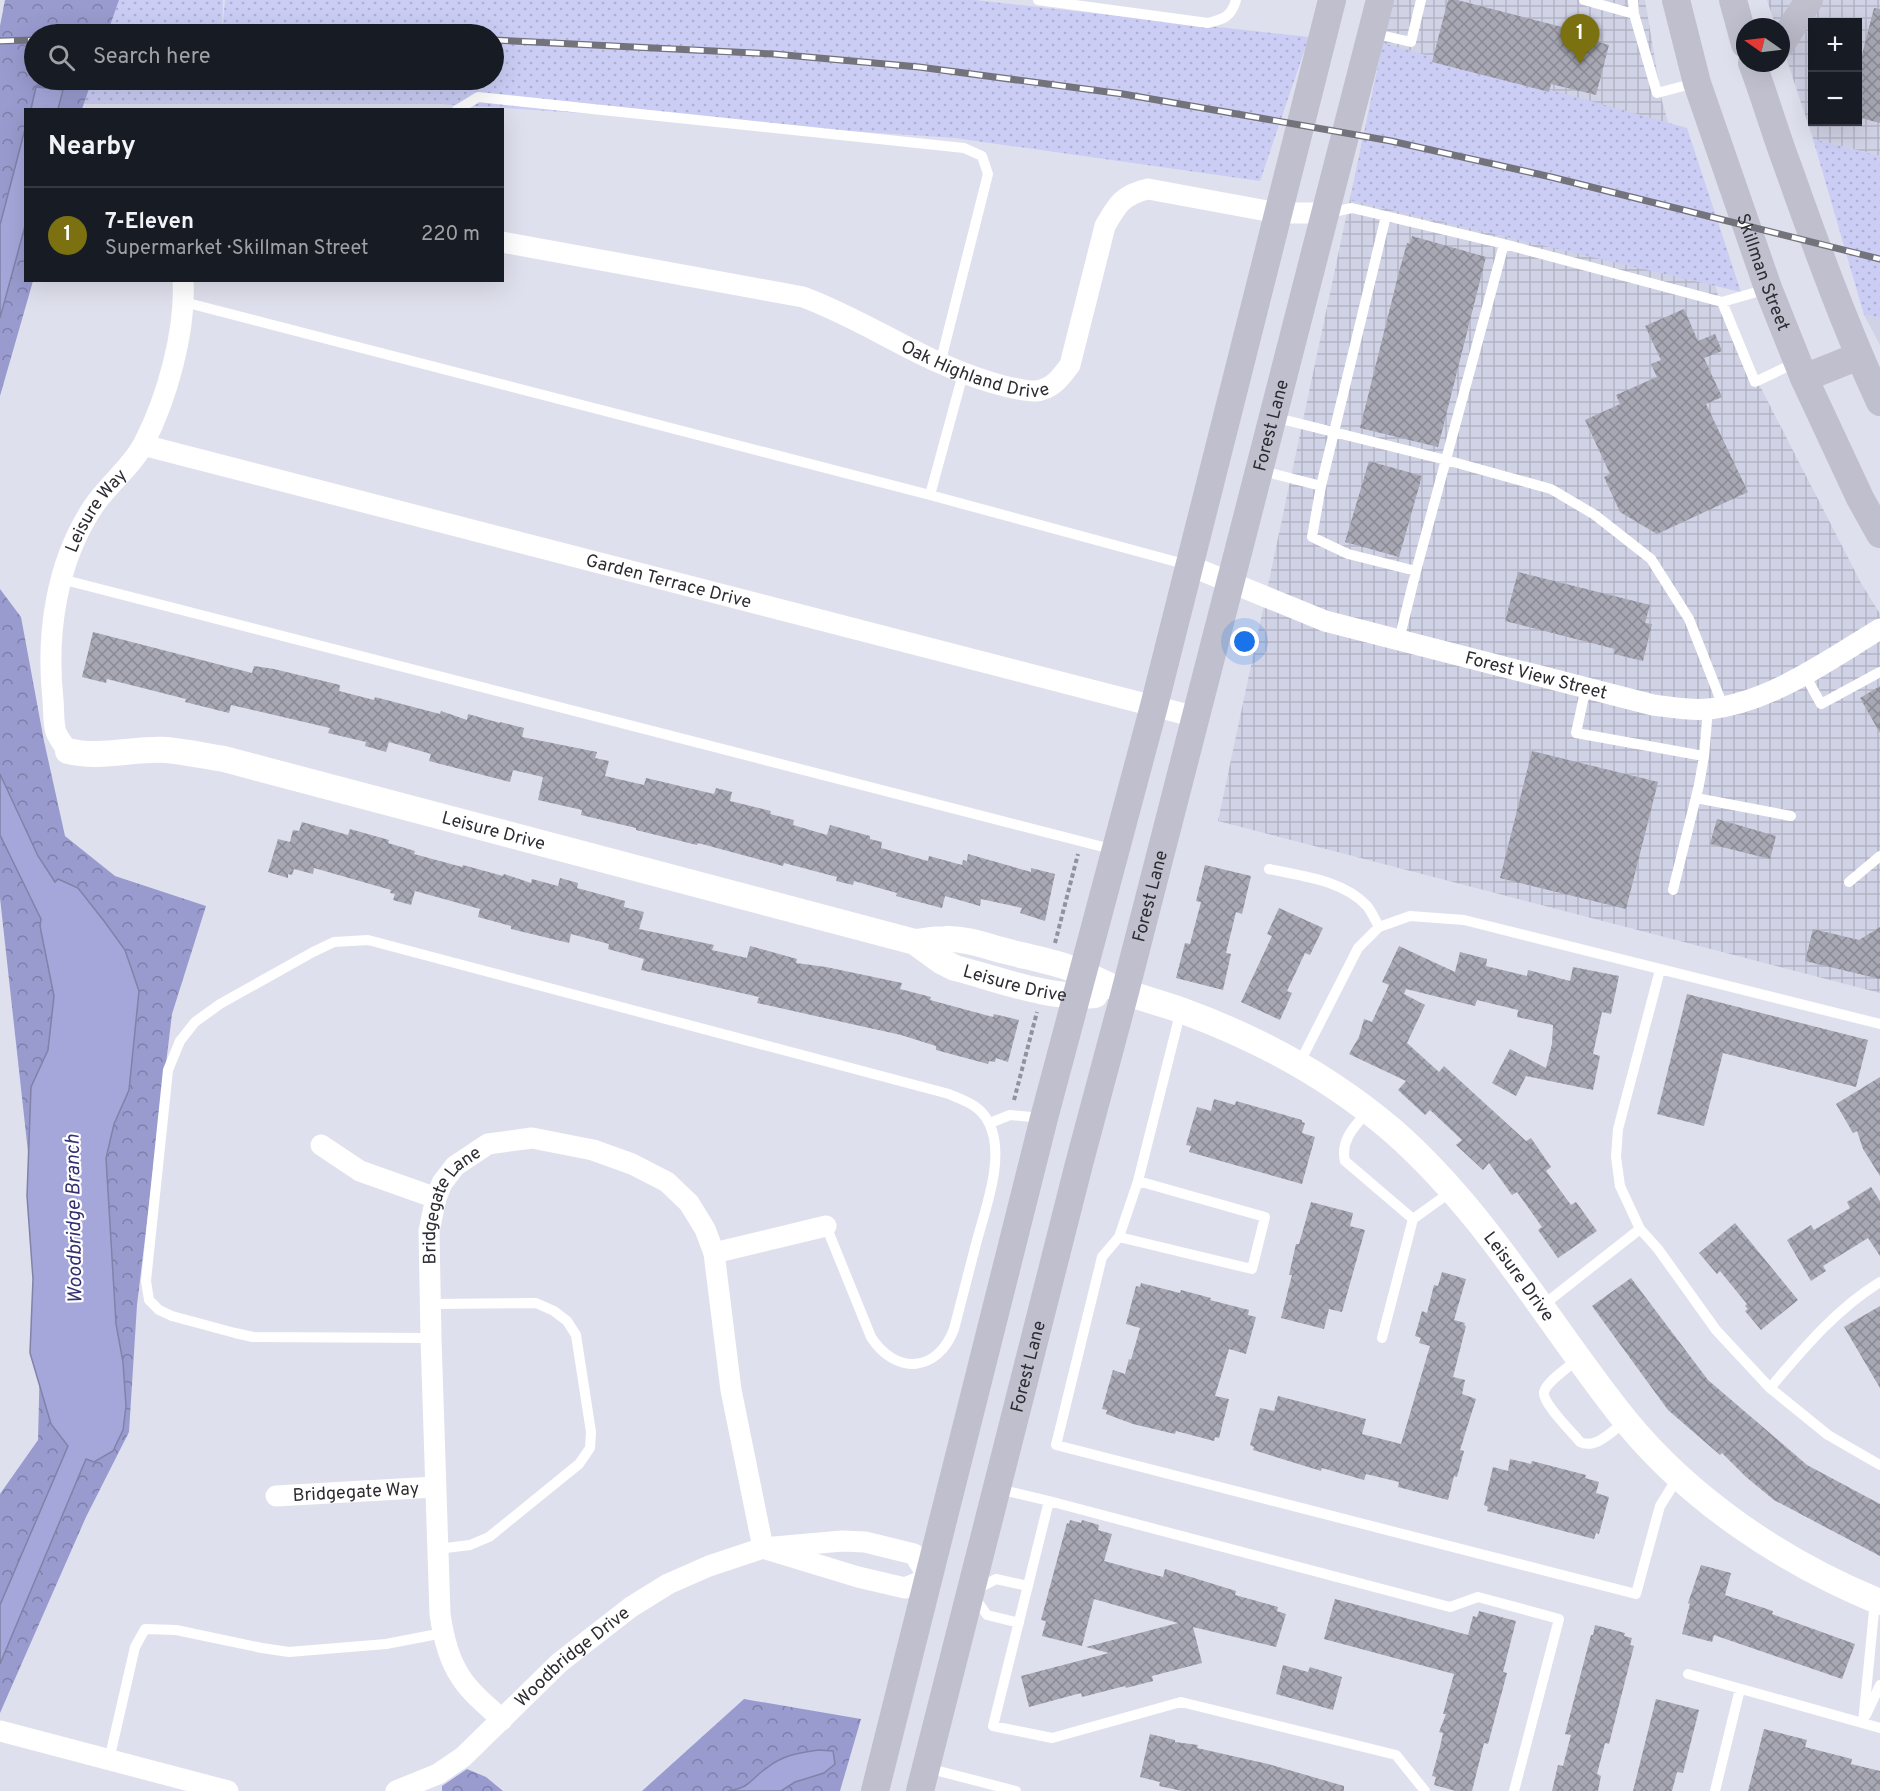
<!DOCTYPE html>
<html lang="en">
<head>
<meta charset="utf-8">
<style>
	body { margin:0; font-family:Overpass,sans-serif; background:#20242c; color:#f1f3f6 }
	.controls { position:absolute; right:18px; top:18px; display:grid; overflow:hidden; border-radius:0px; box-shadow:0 6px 24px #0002 }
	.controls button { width:54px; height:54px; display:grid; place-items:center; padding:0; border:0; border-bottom:2px solid #363941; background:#171b24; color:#f1f3f6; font:30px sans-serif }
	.compass { position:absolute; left:1736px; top:18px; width:54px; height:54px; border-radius:50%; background:#171b24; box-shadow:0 6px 24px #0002; rotate:284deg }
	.you { position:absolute; left:1245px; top:642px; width:21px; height:21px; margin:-15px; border:4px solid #fff; border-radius:50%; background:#1a73e8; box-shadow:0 0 0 9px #1a73e833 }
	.badge { display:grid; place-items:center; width:39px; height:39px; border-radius:50%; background:#7b7111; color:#fff; font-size:20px; font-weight:700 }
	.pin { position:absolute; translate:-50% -50px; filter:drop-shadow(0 2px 3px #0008) }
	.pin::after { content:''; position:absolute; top:32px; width:21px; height:18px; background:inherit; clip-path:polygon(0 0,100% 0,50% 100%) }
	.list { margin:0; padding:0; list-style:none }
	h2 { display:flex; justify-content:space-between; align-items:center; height:78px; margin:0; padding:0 24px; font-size:26px }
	h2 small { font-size:20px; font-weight:400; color:#9ea1a6 }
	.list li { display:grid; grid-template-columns:39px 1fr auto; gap:18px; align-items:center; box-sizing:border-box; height:96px; padding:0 24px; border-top:2px solid #363941 }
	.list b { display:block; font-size:22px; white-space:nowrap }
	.list p { margin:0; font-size:20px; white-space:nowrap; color:#9ea1a6 }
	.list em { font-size:20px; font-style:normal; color:#9ea1a6 }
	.icon { flex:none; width:33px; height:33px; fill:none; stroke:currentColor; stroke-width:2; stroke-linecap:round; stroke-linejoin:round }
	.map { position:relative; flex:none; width:1880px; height:1791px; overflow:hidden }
	.search { position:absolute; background:#171b24; box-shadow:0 6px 24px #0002; left:24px; top:24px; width:480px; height:66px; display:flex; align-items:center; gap:15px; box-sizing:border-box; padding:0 21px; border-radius:33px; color:#9ea1a6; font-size:22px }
	.panel { position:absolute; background:#171b24; box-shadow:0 6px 24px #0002; left:24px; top:108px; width:480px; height:174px; border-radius:0px }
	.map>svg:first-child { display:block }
	.built { fill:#d0d2e5 }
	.industrial { fill:url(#industrial-grid); fill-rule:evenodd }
	.grass { fill:url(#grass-dots) }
	.forest { fill:url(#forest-crowns) }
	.water { fill:#a5a7db; stroke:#8182a8; stroke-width:1.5 }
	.building { fill:url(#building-cross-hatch) }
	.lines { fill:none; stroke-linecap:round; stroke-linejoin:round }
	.path { stroke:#92929c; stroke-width:4; stroke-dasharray:4.5 3; stroke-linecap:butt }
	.service { stroke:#fff; stroke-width:10 }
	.minor { stroke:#fff; stroke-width:21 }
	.tertiary { stroke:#fff; stroke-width:26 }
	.secondary { stroke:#bfbfce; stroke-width:28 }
	.rail-casing { stroke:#73737c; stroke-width:7 }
	.rail { stroke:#fff; stroke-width:4.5; stroke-dasharray:14; stroke-linecap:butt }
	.labels { text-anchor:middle; stroke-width:4.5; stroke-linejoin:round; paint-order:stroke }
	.street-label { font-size:18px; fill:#2c2c31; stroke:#fff }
	.water-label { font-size:20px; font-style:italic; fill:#353170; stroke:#fff }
</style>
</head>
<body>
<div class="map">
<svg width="1880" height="1791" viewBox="0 0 1880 1791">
	<defs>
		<pattern id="industrial-grid" width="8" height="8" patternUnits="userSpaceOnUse" patternTransform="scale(1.5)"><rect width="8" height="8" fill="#d0d2e5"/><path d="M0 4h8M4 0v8" fill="none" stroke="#b3b4c5"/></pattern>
		<pattern id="grass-dots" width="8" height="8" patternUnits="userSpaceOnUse" patternTransform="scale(1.5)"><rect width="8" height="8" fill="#cbcdf5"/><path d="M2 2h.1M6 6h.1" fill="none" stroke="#aeb0d2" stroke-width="1.8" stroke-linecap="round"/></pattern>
		<pattern id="forest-crowns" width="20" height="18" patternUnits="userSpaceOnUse" patternTransform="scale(1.5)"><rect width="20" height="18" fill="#999bcf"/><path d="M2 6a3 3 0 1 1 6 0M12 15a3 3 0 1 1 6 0" fill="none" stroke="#7d7fa9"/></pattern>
		<pattern id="building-cross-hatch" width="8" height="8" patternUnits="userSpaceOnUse" patternTransform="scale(1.5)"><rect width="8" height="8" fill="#a7a8b4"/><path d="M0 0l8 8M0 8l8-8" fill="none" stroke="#888993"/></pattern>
	</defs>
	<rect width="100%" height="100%" fill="#dfe0ed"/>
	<path class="built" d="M1864 315 1880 318V345Z"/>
	<path class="industrial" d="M1394 0H1645L1662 101 1724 316 1861 583 1880 614V993L1218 821 1383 43Z
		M1767 0H1880V156L1813 139ZM1812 22H1858V122H1812Z"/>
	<path class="grass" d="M118 0H223L222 33 225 0H975L1309 37 1260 181 955 138 442 104H82L91 80H494V34H106Z
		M1383 43 1687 128 1741 292 1350 200Z
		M1813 139 1880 156V318L1864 315Z"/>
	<path class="forest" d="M5 0H119L107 34H34V80H92L82 109 26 110V280L33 281 0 396V26Z
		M0 589 21 617 44 741 65 836 115 876 206 906 172 1014 137 1305 129 1432 86 1517 0 1713V1494L38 1440 42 1279 0 898Z
		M744 1699 861 1719 840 1791H642Z
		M467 1769 486 1777 503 1791H442V1786Z"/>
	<path class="water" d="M36 87 63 90 58 109H31Z
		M25 129V226L0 318V225Z
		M0 774 38 856 55 882 58 879 78 888 104 921 125 950 139 991 129 1090 114 1124 106 1158 116 1324 123 1362 126 1406 123 1430 113 1451 94 1462 86 1459 0 1664V1605L68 1446 51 1424 30 1353 33 1279 27 1196 31 1087 48 1050 54 996 40 926 41 919 0 835Z
		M818 1750 833 1751 835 1764 824 1773 795 1782 781 1791H728C751 1788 751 1778 768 1767 783 1755 799 1753 818 1750Z"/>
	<path class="building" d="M1448 0H1457L1566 28 1565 33 1609 45 1596 95 1551 84 1549 92 1432 62Z
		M1874 8 1880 9V123L1857 117V74Z
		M1412 236 1486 257 1438 447 1360 428 1398 276 1407 243 1410 244Z
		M1684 309 1698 341 1715 334 1722 351 1704 358 1722 397 1706 404 1748 492 1657 534 1620 512 1604 477 1610 474 1585 420 1620 404 1616 395 1657 377 1651 364 1661 360 1645 326Z
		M1369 461 1422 476 1399 557 1345 542Z
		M1518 572 1650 605 1645 623 1652 624 1643 661 1614 654 1615 649 1505 621Z
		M93 632 252 673 254 666 274 669 340 685 339 691 374 700 375 697 440 714 441 711 467 720 468 714 500 723V722L524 728 522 737 597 752 595 758 609 761 605 776 644 785 646 778 714 794 716 788 732 792 730 801 771 811 770 814 794 820 793 825 827 835 830 825 870 836V839L882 842 881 848 928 861 929 856 962 865 963 860 967 861 968 854 1031 872V868L1055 874 1045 921 1020 913 1022 908 981 899 980 906 945 896 942 908 896 896 897 893 854 881 853 885 836 881 837 877 784 863 783 866 698 843 697 845 636 830V828L581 815 582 810 538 800 543 777 513 770 510 782 429 761 431 754 389 742 386 752 365 746 366 742 328 733 330 728 231 705 229 713 185 702 186 699 107 679 106 683 82 677Z
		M1880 686V733L1860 698Z
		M1532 751 1658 782 1626 909 1500 878Z
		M1717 819 1776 836 1770 859 1710 844Z
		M302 822 348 835 350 829 389 840 388 843 415 851 414 854 462 867 463 865 503 876 504 874 531 883 532 879 558 886 560 878 578 883 577 888 625 901 624 907 644 912 639 929 714 945 712 950 747 958 750 946 797 959 796 963 826 967 902 983 900 989 931 997 930 1000 993 1017 994 1014 1019 1020 1008 1062 996 1058 995 1062 989 1061 988 1064 936 1050V1046L901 1035 757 1003 759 997 641 970 644 959 608 949 609 944 571 934 569 943 511 929V926L478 917 480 909 415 891 411 905 393 900 395 894 390 893 391 890 314 868 313 874 294 869 292 875 288 874V878L268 872 278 839 290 842 293 830 299 831Z
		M1205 865 1251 876 1242 914 1236 912 1226 953 1231 954 1223 990 1176 978 1185 943 1190 944 1201 902 1196 901Z
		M1279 908 1323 928 1310 955 1305 953 1287 991 1292 993 1280 1020 1241 1002 1272 936 1267 934Z
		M1880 927V979L1805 961 1813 929 1859 940Z
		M1399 946 1455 972 1460 952 1487 959 1486 966 1527 976 1528 970 1570 981 1573 967 1619 976 1611 1014 1602 1012 1593 1054 1600 1056 1593 1090 1526 1076 1516 1096 1492 1083 1510 1049 1546 1068 1552 1044 1553 1025 1517 1017 1518 1010 1477 1000 1475 1006 1406 989 1404 994 1425 1005 1407 1043 1439 1072 1444 1066 1526 1141 1531 1138 1551 1167 1546 1171 1571 1205 1576 1202 1597 1231 1558 1258 1538 1230 1542 1227 1517 1192 1512 1195 1489 1163 1483 1170 1456 1145 1462 1140 1430 1110 1425 1115 1398 1090 1406 1081 1349 1054 1359 1037 1364 1019 1372 1022 1389 985 1382 982Z
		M1687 994 1868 1040 1856 1087 1723 1053 1704 1126 1657 1114Z
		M1880 1077V1176L1863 1149 1857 1131 1853 1133 1836 1104Z
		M1214 1099 1235 1105 1236 1101 1302 1120V1122L1305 1123 1302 1133 1315 1137 1302 1184 1189 1152 1191 1146 1186 1145 1197 1107 1211 1111Z
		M1871 1187 1880 1201V1256L1868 1238 1823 1266 1826 1271 1811 1281 1787 1240 1811 1225 1814 1230 1850 1208 1847 1202Z
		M1311 1202 1353 1213 1350 1226 1365 1230 1342 1312 1329 1309 1324 1329 1281 1318 1292 1275H1289L1296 1244H1299Z
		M1735 1223 1798 1300 1761 1330 1745 1311 1748 1309 1745 1306 1747 1304 1720 1271 1717 1274 1699 1253Z
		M1442 1272 1466 1279 1454 1320 1465 1323 1464 1325 1466 1326 1453 1377 1465 1380 1462 1394 1476 1399 1460 1450 1464 1451 1457 1477 1454 1476 1448 1500 1398 1487 1399 1482 1366 1474 1364 1480 1322 1468 1321 1471 1253 1450 1254 1447 1250 1445 1260 1408 1274 1411 1278 1396 1366 1419 1362 1434 1401 1444 1430 1346 1419 1343 1421 1338 1415 1336 1422 1311 1427 1313 1434 1285 1438 1286Z
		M1631 1278 1708 1380 1807 1465 1880 1504V1556L1774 1500 1746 1477 1722 1453 1720 1455 1668 1410 1592 1306Z
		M1141 1283 1180 1293 1181 1290 1211 1298 1210 1300 1249 1310 1248 1315 1256 1317 1246 1354 1229 1349 1215 1396 1229 1399 1219 1438 1215 1437 1214 1441 1176 1431 1175 1434 1133 1424 1106 1414 1107 1410 1102 1409 1113 1370 1125 1374 1129 1359 1131 1360 1140 1328 1126 1324 1136 1286 1140 1287Z
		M1880 1306V1388L1844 1327Z
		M1510 1459 1531 1464 1532 1461 1586 1475 1585 1478 1599 1482 1596 1493 1609 1497 1599 1534 1596 1533 1594 1539 1487 1511 1488 1507 1484 1505 1493 1467 1508 1471Z
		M1070 1520 1081 1523 1082 1520 1099 1525 1098 1530 1112 1534 1104 1561 1163 1577 1165 1569 1236 1591 1235 1595 1278 1607 1277 1611 1286 1614 1276 1647 1193 1627 1202 1663 1152 1676 1153 1681 1126 1688 1125 1686 1082 1697 1081 1693 1029 1707 1021 1676 1109 1653 1086 1647 1178 1623 1094 1599 1082 1646 1042 1636 1046 1621 1041 1620 1067 1523 1069 1524Z
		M1701 1565 1731 1573 1725 1595 1773 1611 1772 1614 1855 1644 1842 1679 1714 1635 1712 1642 1682 1634 1690 1604 1688 1603Z
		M1335 1599 1468 1635 1473 1616 1477 1617 1479 1611 1516 1621 1503 1672 1507 1673 1488 1744 1484 1743 1472 1791H1456L1434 1785 1436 1777 1432 1776 1440 1747 1443 1733 1439 1732 1446 1714H1443L1454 1674 1324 1639Z
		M1595 1625 1625 1633 1624 1636 1632 1638 1630 1645 1634 1646 1609 1744 1605 1743 1597 1774 1601 1776 1598 1791H1552L1558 1765 1563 1766 1571 1735 1565 1734 1591 1635H1593Z
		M1283 1665 1308 1672 1310 1667 1342 1677 1333 1710 1276 1694Z
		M1656 1699 1699 1710 1683 1773 1677 1772 1672 1791H1633Z
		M1764 1729 1807 1740 1805 1747 1852 1759 1851 1764 1880 1771V1791H1748Z
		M1150 1734 1175 1740V1742L1198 1745 1197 1748 1268 1764 1344 1786V1791H1182L1159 1786 1160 1782 1140 1777Z"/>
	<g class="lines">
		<path class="path" d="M1055 943 1078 854
			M1014 1100 1037 1012"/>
		<path class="service" d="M1038 0 1208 23C1224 19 1231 17 1236 0
			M1584 0 1634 14 1633 0
			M1634 14 1657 93 1695 83
			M1372 33 1411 42 1421 0
			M457 110 478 97 964 148 982 156 988 174 940 364
			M1328 213 1352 208 1504 244 1416 571
			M1504 244 1722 302 1767 289
			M184 302 930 495 1188 565
			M1722 302 1755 382 1797 362
			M1273 417 1446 460 1551 489 1595 515 1651 559 1689 619 1723 706
			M1259 470 1321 486 1312 537 1348 554 1416 571 1399 640
			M1321 486 1386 216
			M930 495 963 374
			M61 579 1115 850
			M1805 675 1821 704 1880 672
			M1586 687 1576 733 1704 756 1699 785 1673 890
			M1704 756 1708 709
			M1696 798 1791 816
			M1269 869C1301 876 1343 880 1367 906 1372 912 1375 920 1379 927
			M1849 882 1880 856
			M1660 970 1618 1129 1616 1157 1620 1186 1640 1229 1658 1249 1716 1330 1770 1388 1828 1435 1880 1465
			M1181 1010 1138 1181 1119 1237 1102 1257 1056 1445 1636 1594 1660 1506 1678 1477
			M1299 1064 1358 948 1379 927 1410 916 1464 920 1880 1024
			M1367 1112C1355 1126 1340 1140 1345 1161L1413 1219
			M990 1123 1010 1115 1042 1118
			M1119 1237 1252 1269 1265 1217 1138 1181
			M431 1304 536 1303 554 1311 567 1321 576 1335 591 1432 590 1448 579 1464 489 1537 470 1545 438 1549
			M1542 1306 1640 1229
			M431 1338 253 1337 235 1333 172 1316 159 1310 149 1300 146 1281 168 1070 180 1041 195 1022 220 1004 313 952 334 942 368 940 949 1094C966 1101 981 1106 989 1123 1006 1157 985 1209 976 1244 969 1272 961 1301 954 1329 938 1372 896 1376 871 1337L826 1226
			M1382 1338 1413 1219 1452 1191
			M1578 1359C1570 1366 1546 1382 1544 1392 1542 1403 1572 1432 1580 1442 1596 1450 1613 1430 1626 1421
			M1770 1388C1803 1349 1836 1309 1880 1282
			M998 1489 1049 1501
			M1019 1623 987 1615 971 1592 996 1579 1028 1586
			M1688 1674 1880 1728
			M1866 1715 1880 1685
			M1863 1723 1875 1601
			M109 1760 135 1647 145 1629 176 1630 262 1648 289 1652 386 1644 443 1633
			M927 1768 1016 1791
			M1425 1791 1396 1755 1181 1702 1052 1738 993 1726 1049 1501 1450 1607 1478 1597 1559 1619 1514 1791
			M1715 1791 1740 1689"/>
		<g class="minor">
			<path id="s1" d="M502 242 803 297C868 321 922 362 990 382 1004 386 1020 391 1035 391 1052 390 1061 377 1070 365L1105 226C1117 205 1122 195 1148 189L1278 213H1325"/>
			<path id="s2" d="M143 445 1196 717"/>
			<path id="s3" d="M1188 565 1325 621 1653 705C1671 707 1690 711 1709 709 1771 702 1827 661 1880 629"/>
			<path id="s4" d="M68 751C64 745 58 738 56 732 53 723 54 710 53 700 46 634 56 563 93 507 107 485 132 467 144 443 167 398 186 331 183 280"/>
			<path d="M321 1145 360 1171 436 1198"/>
			<path d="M714 1253 826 1226"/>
			<path id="s5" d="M276 1496 435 1487"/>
			<path id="s6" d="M502 1720C488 1706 470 1693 460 1676 448 1658 443 1635 440 1614L431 1338 429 1231 436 1198 442 1183 455 1166 488 1144 532 1138 593 1150 632 1164 667 1182 689 1203 705 1229 714 1253 731 1390 763 1548"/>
			<path d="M0 1731 228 1791"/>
			<path id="s7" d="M396 1791 438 1774 463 1757 559 1663 631 1607 668 1584 709 1566 763 1548 842 1541 865 1542 914 1554 929 1578 905 1588 858 1577 763 1548"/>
		</g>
		<g class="tertiary">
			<path id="s8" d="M68 751C100 759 134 748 167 750 186 752 205 756 224 759L915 942 941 961 955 968C999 979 1050 1000 1095 995"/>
			<path id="s9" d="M915 942C925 941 935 939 945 939 965 938 986 946 1005 951 1024 956 1044 960 1064 966 1085 973 1104 984 1125 992 1144 999 1164 1004 1183 1011 1260 1039 1331 1078 1393 1131 1487 1213 1548 1324 1625 1420 1690 1500 1784 1563 1880 1602"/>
		</g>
		<g class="secondary">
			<path id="s10" d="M1676 0 1697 83 1768 288 1804 378 1860 498 1880 534"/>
			<path d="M1733 0 1745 44"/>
			<path d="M1781 44 1809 0"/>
			<path d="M1752 63C1765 97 1775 133 1788 167 1816 246 1845 326 1880 402"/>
			<path d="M1804 378 1859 356"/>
			<path d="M875 1791 1044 1118 1154 706 1332 0"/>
			<path id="s11" d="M920 1791 1079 1164 1125 992 1380 0"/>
		</g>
		<defs>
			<path id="rail" d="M494 40 774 54 919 67 1123 94 1391 141 1551 177 1880 259
				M0 41 34 40"/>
		</defs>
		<use href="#rail" class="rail-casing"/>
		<use href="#rail" class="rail"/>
	</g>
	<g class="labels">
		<g class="street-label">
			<text dy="6" stroke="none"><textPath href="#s10" startOffset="286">Skillman Street</textPath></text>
			<text dy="6" stroke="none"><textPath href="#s1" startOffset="494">Oak Highland Drive</textPath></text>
			<text dy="6" stroke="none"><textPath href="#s11" startOffset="1410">Forest Lane</textPath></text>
			<text dy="6" stroke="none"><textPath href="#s4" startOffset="254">Leisure Way</textPath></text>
			<text dy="6" stroke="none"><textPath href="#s2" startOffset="543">Garden Terrace Drive</textPath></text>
			<text dy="6" stroke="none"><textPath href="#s3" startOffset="366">Forest View Street</textPath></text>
			<text dy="6" stroke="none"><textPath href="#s8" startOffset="436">Leisure Drive</textPath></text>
			<text dy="6" stroke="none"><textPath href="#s11" startOffset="924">Forest Lane</textPath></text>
			<text dy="6" stroke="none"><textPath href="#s8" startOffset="982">Leisure Drive</textPath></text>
			<text dy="6" stroke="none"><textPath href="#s6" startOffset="543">Bridgegate Lane</textPath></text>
			<text dy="6" stroke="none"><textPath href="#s9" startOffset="716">Leisure Drive</textPath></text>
			<text dy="6" stroke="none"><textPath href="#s11" startOffset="438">Forest Lane</textPath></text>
			<text dy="6" stroke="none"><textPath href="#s5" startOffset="80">Bridgegate Way</textPath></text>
			<text dy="6" stroke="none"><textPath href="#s7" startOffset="224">Woodbridge Drive</textPath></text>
		</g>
		<g class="water-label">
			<text transform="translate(73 1219) rotate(-91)" y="7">Woodbridge Branch</text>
		</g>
	</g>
</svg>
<div class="controls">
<button>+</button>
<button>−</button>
</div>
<svg class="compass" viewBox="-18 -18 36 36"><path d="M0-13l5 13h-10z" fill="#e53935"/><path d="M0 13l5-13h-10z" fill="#9ea1a6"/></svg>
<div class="you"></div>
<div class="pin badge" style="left:1580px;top:64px">1</div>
<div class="search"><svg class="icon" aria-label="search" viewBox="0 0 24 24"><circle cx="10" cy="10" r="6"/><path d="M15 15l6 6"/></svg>Search here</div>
<section class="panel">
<h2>Nearby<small></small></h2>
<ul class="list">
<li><span class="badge">1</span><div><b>7-Eleven</b><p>Supermarket · Skillman Street</p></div><em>220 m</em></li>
</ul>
</section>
</div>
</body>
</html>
